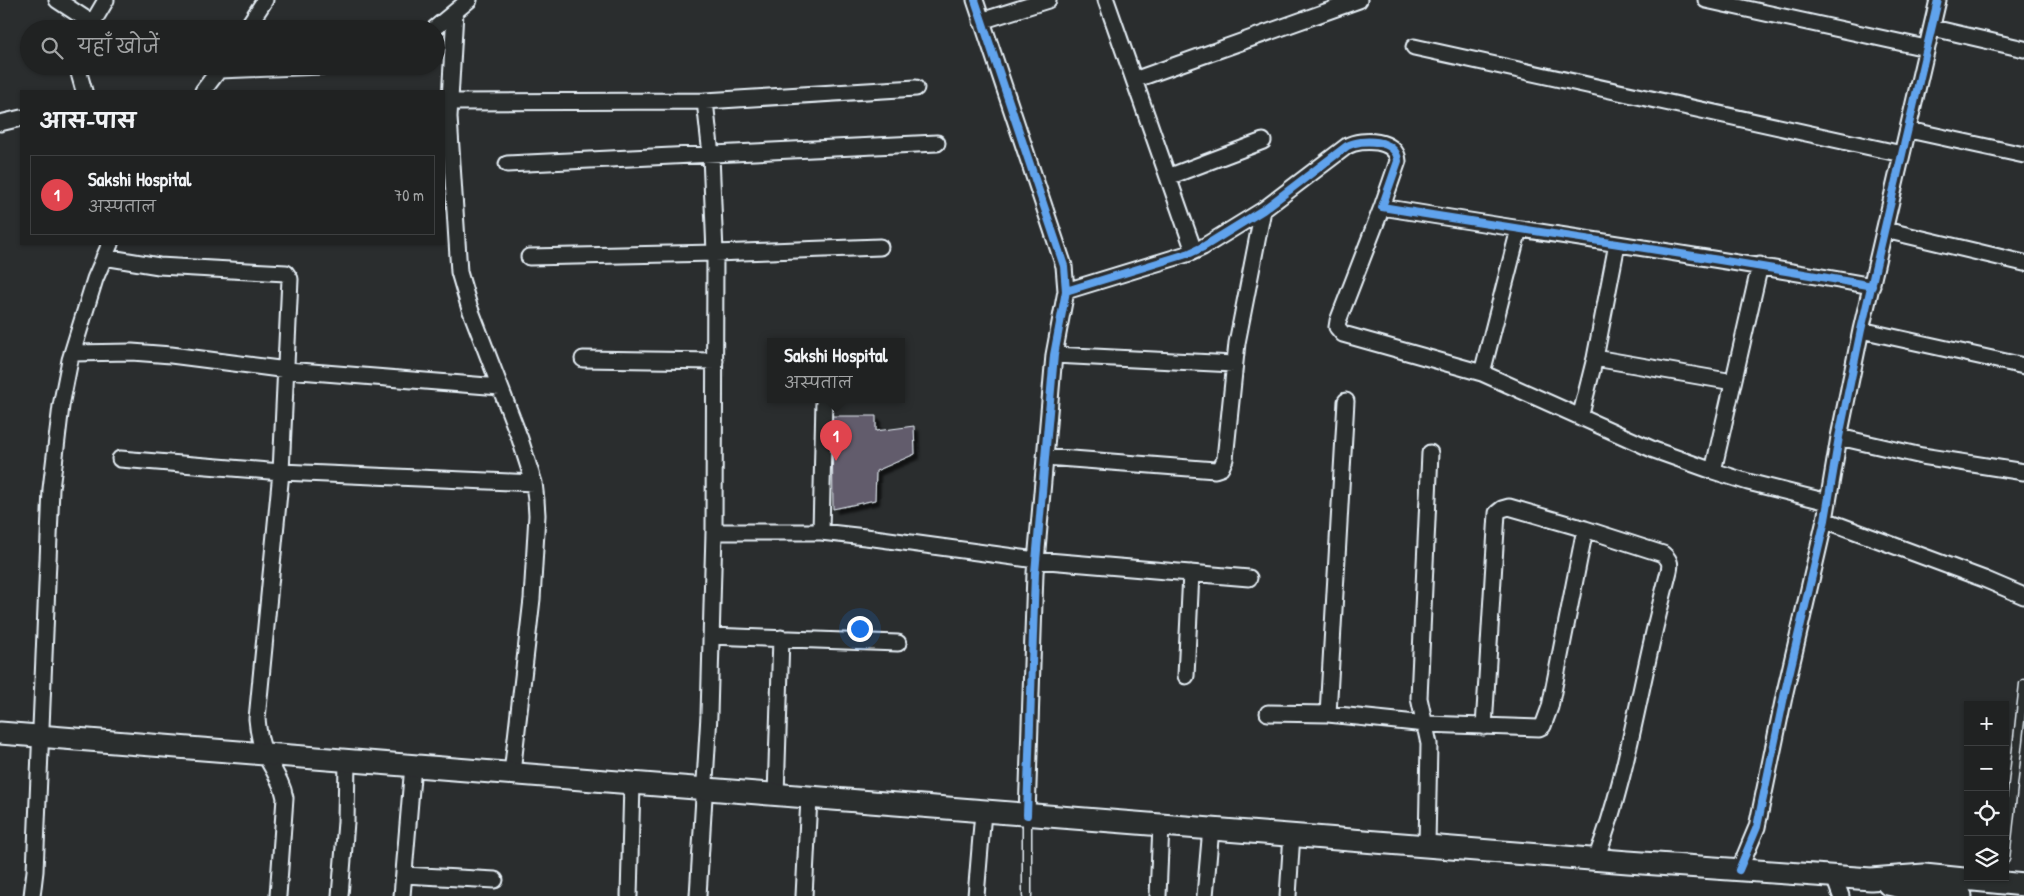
<!DOCTYPE html>
<html lang="hi">
<head>
<meta charset="utf-8">
<style>
	body { margin:0; font-family:"Patrick Hand","Playpen Sans Deva",sans-serif; background:#2d2f2f; color:#f1f3f6 }
	.controls { position:absolute; right:15px; bottom:15px; display:grid; overflow:hidden; border-radius:0px; box-shadow:0 1px 4px #0004 }
	.controls button { width:45px; height:45px; display:grid; place-items:center; padding:0; border:0; border-bottom:1px solid #3d3f40; background:#202222; color:#f1f3f6; font:25px sans-serif }
	.you { position:absolute; left:859px; top:628px; width:18px; height:18px; margin:-12px; border:4px solid #fff; border-radius:50%; background:#1a73e8; box-shadow:0 0 0 8px #1a73e833 }
	.badge { display:grid; place-items:center; width:32px; height:32px; border-radius:50%; background:#ff9aa2; color:#fff; font-size:16px; font-weight:700 }
	.pin { position:absolute; translate:-50% -41px; filter:drop-shadow(0 1px 2px #0008) }
	.pin::after { content:''; position:absolute; top:26px; width:18px; height:15px; background:inherit; clip-path:polygon(0 0,100% 0,50% 100%) }
	.popup { position:absolute; left:767px; top:338px; width:138px; height:65px; box-sizing:border-box; display:grid; place-content:center; border-radius:0px; background:#202222; filter:drop-shadow(0 1px 4px #0005); font-size:16px; white-space:nowrap; color:#a2a4a5 }
	.popup b { font-size:19px; color:#f1f3f6 }
	.popup::after { content:''; position:absolute; left:50%; top:100%; margin-left:-10px; border:10px solid transparent; border-top-color:#202222 }
	.list { margin:0; padding:0; list-style:none }
	h2 { display:flex; justify-content:space-between; align-items:center; height:65px; margin:0; padding:0 20px; font-size:21px }
	h2 small { font-size:16px; font-weight:400; color:#a2a4a5 }
	.list li { display:grid; grid-template-columns:32px 1fr auto; gap:15px; align-items:center; box-sizing:border-box; height:80px; margin:0 10px 10px; padding:0 10px; border:1px solid #3d3f40; border-radius:0px }
	.list b { display:block; font-size:19px; white-space:nowrap }
	.list p { margin:0; font-size:16px; white-space:nowrap; color:#a2a4a5 }
	.list em { font-size:16px; font-style:normal; color:#a2a4a5 }
	.icon { flex:none; width:28px; height:28px; fill:none; stroke:currentColor; stroke-width:2; stroke-linecap:round; stroke-linejoin:round }
	.map { position:relative; flex:none; width:2024px; height:896px; overflow:hidden }
	.search { position:absolute; background:#202222; box-shadow:0 1px 4px #0004; left:20px; top:20px; width:425px; height:55px; display:flex; align-items:center; gap:12px; box-sizing:border-box; padding:0 18px; border-radius:28px; color:#a2a4a5; font-size:19px }
	.panel { position:absolute; background:#202222; box-shadow:0 1px 4px #0004; left:20px; top:90px; width:425px; height:155px; border-radius:0px }
	.map>svg:first-child { display:block }
	.building { fill:#625b6c; stroke:#e8f1f8; filter:url(#shadow) }
	.lines { fill:none; stroke-linecap:round; stroke-linejoin:round }
	.lane-casing { stroke:#e8f1f8; stroke-width:11 }
	.street-casing { stroke:#e8f1f8; stroke-width:19 }
	.secondary-casing { stroke:#e8f1f8; stroke-width:25 }
	.lane { stroke:#2a2d2e; stroke-width:8 }
	.street { stroke:#2a2d2e; stroke-width:15 }
	.secondary { stroke:#2a2d2e; stroke-width:21 }
	.cycleway-casing { stroke:#2a2d2e; stroke-width:11 }
	.cycleway { stroke:#60a3ed; stroke-width:8 }
</style>
</head>
<body>
<div class="map">
<svg width="2024" height="896" viewBox="0 0 2024 896">
	<defs>
		<filter id="shadow"><feDropShadow dx="4.5" dy="4.5" stdDeviation="1" flood-color="#0009"/></filter>
	</defs>
	<rect width="100%" height="100%" fill="#2a2d2e"/>
	<filter id="ink" filterUnits="userSpaceOnUse"><feTurbulence type="fractalNoise" baseFrequency=".02" numOctaves="2"/><feDisplacementMap in="SourceGraphic" scale="10" xChannelSelector="R" yChannelSelector="G"/><feConvolveMatrix kernelMatrix="1 2 1 2 8 2 1 2 1" color-interpolation-filters="sRGB"/></filter>
	<g filter="url(#ink)">
		<path class="building" d="M832 416H876V431L914 426 915 454 876 471 875 500 833 509Z"/>
		<g class="lines">
			<defs>
				<path id="lane" d="M1027 816V896
					M2005 859 2024 684"/>
				<path id="street" d="M57 0 92 23
					M975 0 1064 266 1066 291 1054 355 1035 573 1027 815
					M1106 0 1194 251
					M1706 0 1926 48
					M455 12 449 117 459 272 469 306 520 439 534 483 536 500 537 515 532 599 512 773
					M981 21 1048 0
					M1933 28 2024 49
					M89 29 106 0
					M246 29 265 0
					M434 29 469 0
					M1414 47 1902 154
					M77 66 84 91
					M220 70 322 66
					M1134 80 1359 0
					M203 91 222 66
					M449 102 705 101 916 88
					M0 123 21 118
					M1909 130 2024 155
					M507 164 937 143
					M1168 177 1263 141
					M1382 207 1338 321 1337 327 1343 334 1482 373 1654 450 1713 471 1748 482 1828 502
					M1885 230 2024 263
					M104 257 159 266 286 273 290 279 281 472 257 719C258 730 260 743 265 754 272 769 282 781 285 798L278 896
					M529 257 715 253 880 247
					M1066 291 1190 253 1203 247 1263 210 1347 146C1362 138 1397 139 1398 161L1382 207C1546 234 1709 256 1872 286
					M1861 330 2024 366
					M72 353 132 352 171 355 287 370 500 387
					M1054 355 1234 364
					M1595 358 1733 382
					M583 359 715 361
					M1482 373 1519 229
					M1580 418 1595 358 1617 244
					M1839 437 1922 456 2024 472
					M1046 457 1215 470 1221 468 1225 459 1237 343 1263 210
					M120 459 281 472 534 483
					M1713 471 1760 265
					M1825 520 1984 579 2024 596
					M714 532H821L874 538 1036 560 1249 578
					M821 532 824 400
					M711 636 898 643
					M1186 676 1191 573
					M1268 713 1328 714 1426 724 1539 728 1543 726 1550 707 1585 529
					M1328 714 1346 401
					M1484 727 1497 513 1502 509 1509 507 1585 529 1663 554C1669 559 1671 563 1669 571 1663 595 1657 618 1652 641 1635 715 1623 789 1596 859
					M776 795 781 638
					M1427 844 1429 744 1419 698 1430 453
					M1739 870 1757 827 1785 692 1825 520 1839 437 1861 330 1938 0
					M404 875 495 880
					M1834 877 1841 896
					M32 896 35 871 51 489 61 406 70 360 95 279 110 244
					M340 896 346 822 347 760
					M402 896 413 765
					M629 896 632 784
					M698 896 709 715 714 532 715 253 711 155 705 101
					M804 896 809 798
					M976 896 983 812
					M1158 896 1161 825
					M1205 896 1211 828
					M1288 896 1292 834"/>
				<path id="secondary" d="M0 733 1628 862 1871 879 1924 875 2024 885
					M1888 884 1924 892 1961 896"/>
			</defs>
			<use href="#lane" class="lane-casing"/>
			<use href="#street" class="street-casing"/>
			<use href="#secondary" class="secondary-casing"/>
			<use href="#lane" class="lane"/>
			<use href="#street" class="street"/>
			<use href="#secondary" class="secondary"/>
			<defs>
				<path id="cycleway" d="M975 0 1064 266 1066 291 1054 355 1035 573 1027 815
					M1066 291 1190 253 1203 247 1263 210 1347 146C1362 138 1397 139 1398 161L1382 207C1546 234 1709 256 1872 286
					M1739 870 1757 827 1785 692 1825 520 1839 437 1861 330 1938 0"/>
			</defs>
			<use href="#cycleway" class="cycleway-casing"/>
			<use href="#cycleway" class="cycleway"/>
		</g>
	</g>
</svg>
<div class="controls">
<button>+</button>
<button>−</button>
<button><svg class="icon" aria-label="locate" viewBox="0 0 24 24"><circle cx="12" cy="12" r="6"/><path d="M12 2v4M12 18v4M2 12h4M18 12h4"/></svg></button>
<button><svg class="icon" aria-label="layers" viewBox="0 0 24 24"><path d="M12 4l9 5-9 5-9-5zM3 14l9 5 9-5"/></svg></button>
</div>
<div class="you"></div>
<div class="pin badge" style="left:836px;top:461px;background:#e0444e">1</div>
<div class="popup"><b>Sakshi Hospital</b>अस्पताल</div>
<div class="search"><svg class="icon" aria-label="search" viewBox="0 0 24 24"><circle cx="10" cy="10" r="6"/><path d="M15 15l6 6"/></svg>यहाँ खोजें</div>
<section class="panel">
<h2>आस-पास<small></small></h2>
<ul class="list">
<li><span class="badge" style="background:#e0444e">1</span><div><b>Sakshi Hospital</b><p>अस्पताल</p></div><em>70 m</em></li>
</ul>
</section>
</div>
</body>
</html>
